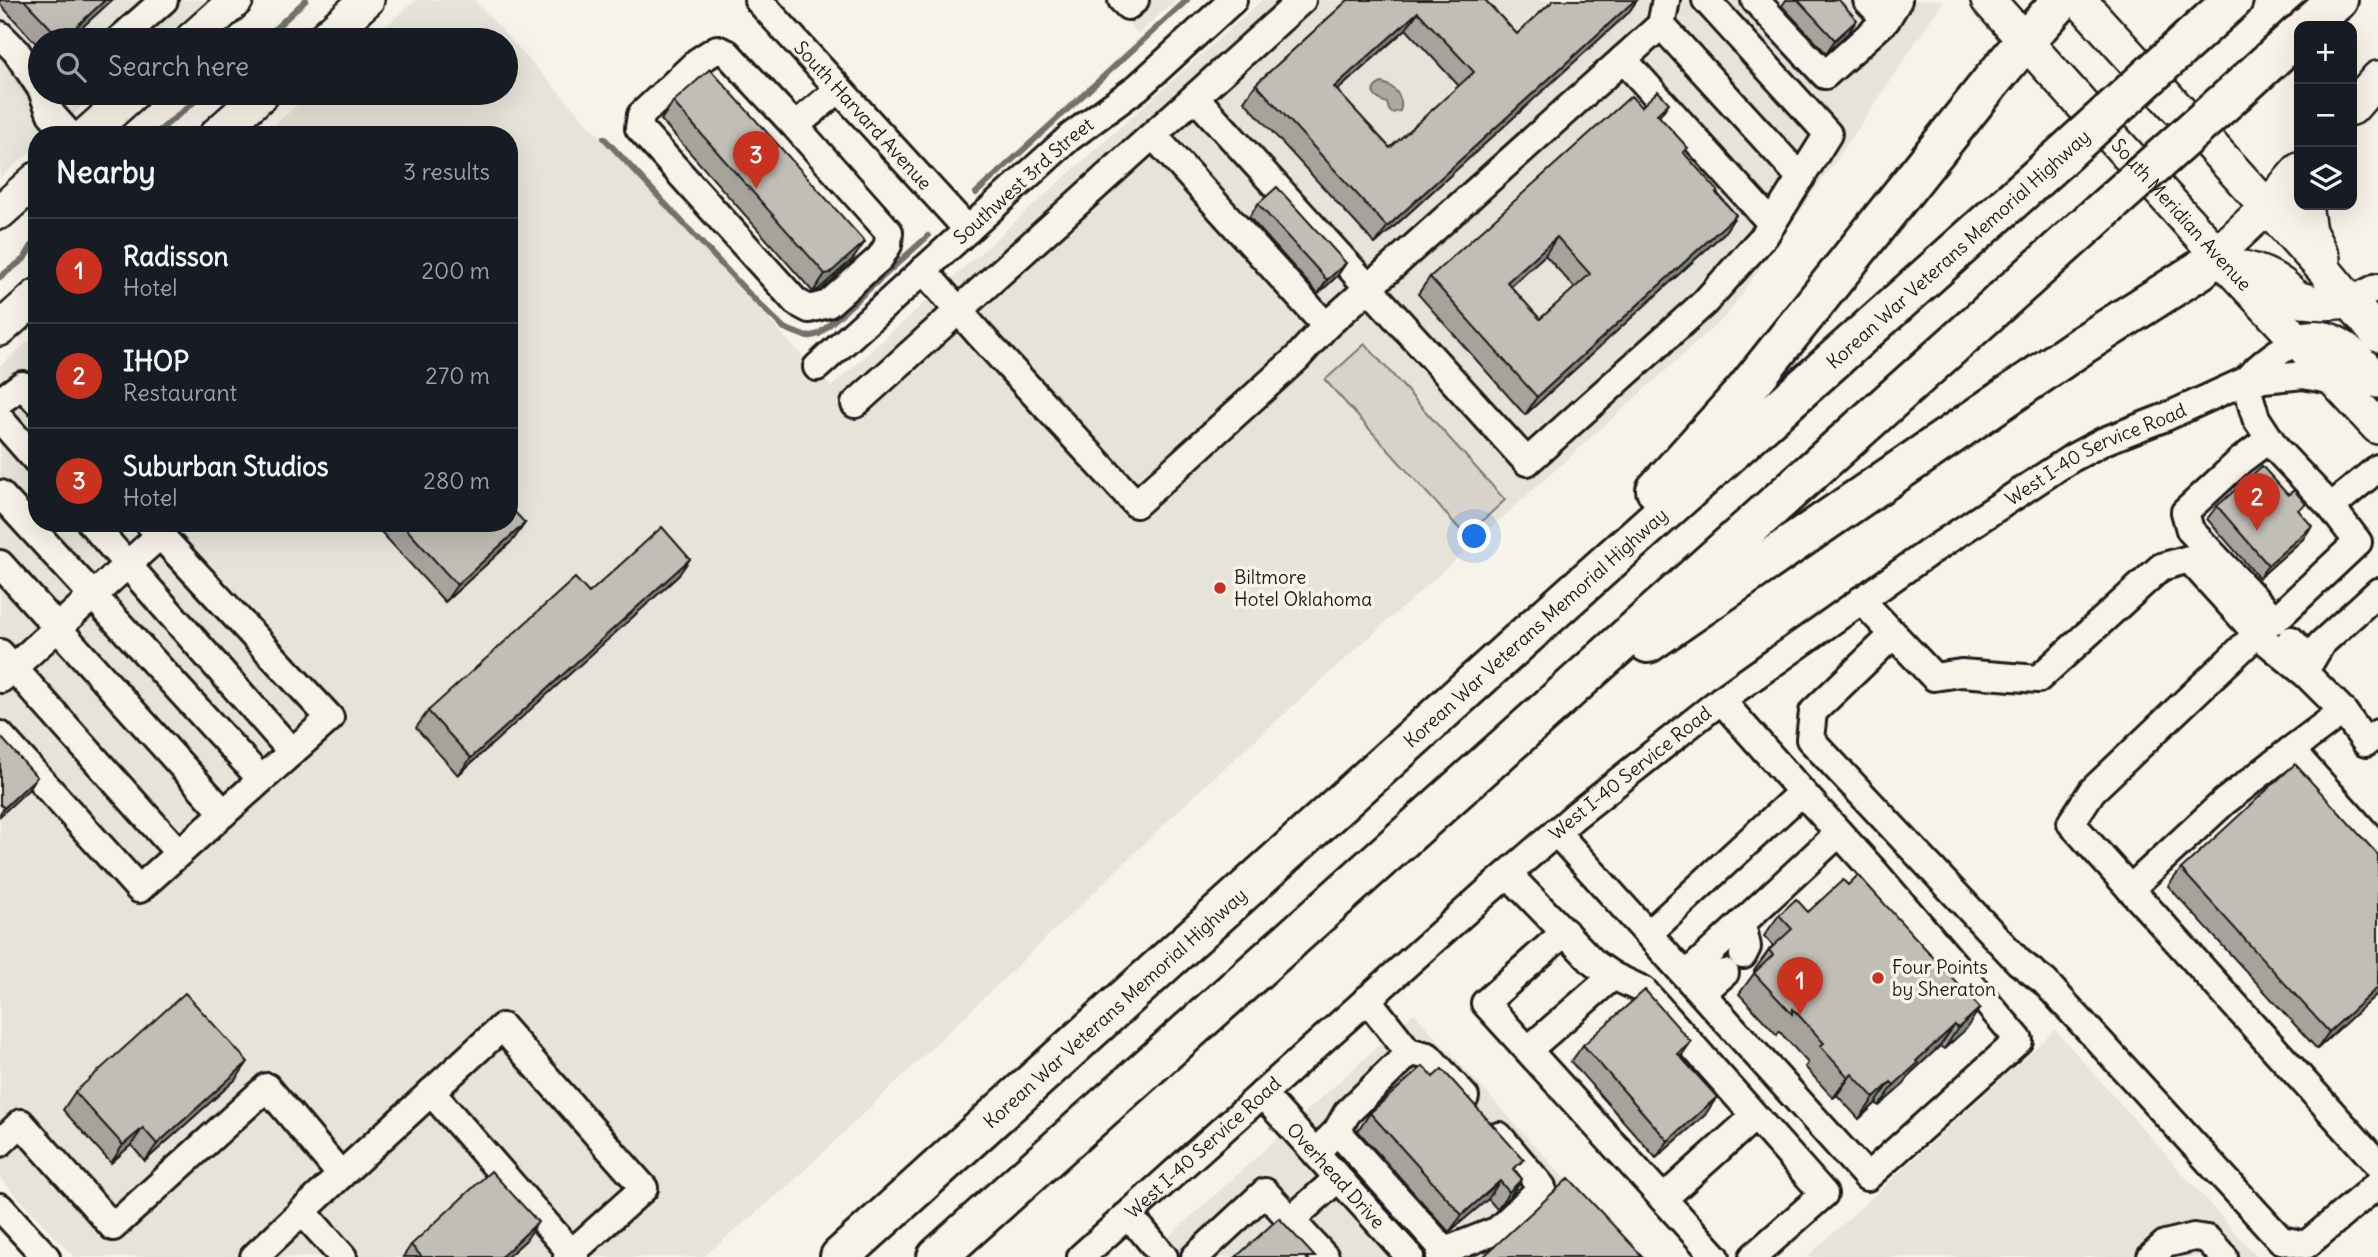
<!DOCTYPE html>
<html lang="en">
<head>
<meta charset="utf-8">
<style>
	body { margin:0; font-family:Delius,sans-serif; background:#20242c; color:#f1f3f6 }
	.controls { position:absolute; right:21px; top:21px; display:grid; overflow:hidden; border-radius:14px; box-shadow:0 7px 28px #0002 }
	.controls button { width:63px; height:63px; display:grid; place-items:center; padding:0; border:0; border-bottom:2px solid #363941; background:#171b24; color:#f1f3f6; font:35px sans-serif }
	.you { position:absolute; left:1475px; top:537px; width:24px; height:24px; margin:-18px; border:5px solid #fff; border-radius:50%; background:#1a73e8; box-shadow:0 0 0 10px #1a73e833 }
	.badge { display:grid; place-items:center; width:46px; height:46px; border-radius:50%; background:#c8321e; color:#fff; font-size:23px; font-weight:700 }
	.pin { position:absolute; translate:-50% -58px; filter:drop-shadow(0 2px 4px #0008) }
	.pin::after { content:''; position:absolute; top:37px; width:24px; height:21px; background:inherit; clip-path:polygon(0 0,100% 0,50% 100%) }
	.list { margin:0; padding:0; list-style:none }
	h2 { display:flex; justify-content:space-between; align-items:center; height:91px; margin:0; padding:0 28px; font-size:30px }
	h2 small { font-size:23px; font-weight:400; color:#9ea1a6 }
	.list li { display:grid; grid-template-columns:46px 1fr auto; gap:21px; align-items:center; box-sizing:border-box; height:105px; padding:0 28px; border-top:2px solid #363941 }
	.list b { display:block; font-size:26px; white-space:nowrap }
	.list p { margin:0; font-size:23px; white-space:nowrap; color:#9ea1a6 }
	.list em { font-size:23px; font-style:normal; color:#9ea1a6 }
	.icon { flex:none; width:38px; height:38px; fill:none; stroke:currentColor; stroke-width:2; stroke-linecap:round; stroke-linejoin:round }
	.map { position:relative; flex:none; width:2378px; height:1257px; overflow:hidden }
	.search { position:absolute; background:#171b24; box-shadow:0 7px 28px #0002; left:28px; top:28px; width:490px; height:77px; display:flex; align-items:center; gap:18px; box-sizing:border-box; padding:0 24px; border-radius:38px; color:#9ea1a6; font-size:26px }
	.panel { position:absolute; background:#171b24; box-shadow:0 7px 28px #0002; left:28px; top:126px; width:490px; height:406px; border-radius:28px }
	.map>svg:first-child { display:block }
	.built { fill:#e6e3d9 }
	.green { fill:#d7d3cb; stroke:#7a7874; stroke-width:2 }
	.water { fill:#aca9a2; stroke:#72716c; stroke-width:2 }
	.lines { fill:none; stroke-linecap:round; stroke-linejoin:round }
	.stream { stroke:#72716c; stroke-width:6 }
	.minor-casing { stroke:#1c1c1c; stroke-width:32 }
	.major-casing { stroke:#1c1c1c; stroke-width:38 }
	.highway-casing { stroke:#1c1c1c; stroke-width:44 }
	.minor { stroke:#f7f3e8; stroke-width:26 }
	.major { stroke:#f7f3e8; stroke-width:33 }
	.highway { stroke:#f7f3e8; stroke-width:38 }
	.highway-bridge-casing { stroke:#1c1c1c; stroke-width:44; stroke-linecap:butt }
	.highway-bridge { stroke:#f7f3e8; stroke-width:38 }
	.wall { fill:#a5a39c; stroke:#1c1c1c; stroke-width:2; fill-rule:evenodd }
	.shaded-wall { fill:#86857f; stroke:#1c1c1c; stroke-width:2 }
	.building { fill:#c0beb5; stroke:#1c1c1c; stroke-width:2; fill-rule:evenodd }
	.poi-dot { fill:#c8321e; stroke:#f7f3e8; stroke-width:2.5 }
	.labels { text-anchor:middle; stroke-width:7; stroke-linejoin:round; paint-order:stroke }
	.street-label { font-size:19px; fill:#1c1c1c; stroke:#f7f3e8 }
	.poi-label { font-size:19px; fill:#1c1c1c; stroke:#f7f3e8; text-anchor:start }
</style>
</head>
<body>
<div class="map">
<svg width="2378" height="1257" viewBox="0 0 2378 1257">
	<rect width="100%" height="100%" fill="#f7f3e8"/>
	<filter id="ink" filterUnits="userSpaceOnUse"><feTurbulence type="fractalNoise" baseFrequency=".0143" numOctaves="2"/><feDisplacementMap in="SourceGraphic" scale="14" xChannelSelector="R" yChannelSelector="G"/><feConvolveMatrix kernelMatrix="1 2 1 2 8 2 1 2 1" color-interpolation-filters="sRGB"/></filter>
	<g filter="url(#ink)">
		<path class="built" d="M0 0H207L160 40H40V93H98L49 135H37V146L0 178Z
			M416 0H474L831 387 1262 0H1942V3L1856 132 1727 315 1201 789 788 1186 703 1257H74L0 1178V366L37 334V523H509V135H263L311 93H506V40H370Z
			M1108 0H1176L1138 34Z
			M1414 1013 1636 1257H1147Z
			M2055 1030 2257 1257H1807Z"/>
		<path class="green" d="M1365 344 1505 500 1466 536 1325 380Z"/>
		<path class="water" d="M1382 83C1394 86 1405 98 1400 111L1392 113 1389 110 1387 103C1375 99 1366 90 1382 83Z"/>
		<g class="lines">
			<path class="stream" d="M263 40 306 0
				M154 135 205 93
				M604 138 752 297 784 328 807 337 819 334 928 236
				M976 193 1187 0
				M0 277 24 259 37 237"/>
			<defs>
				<g id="minor">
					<path id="s1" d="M758 0 968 230"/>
					<path d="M1122 0 1128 6 1135 0"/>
					<path d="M1755 0 1825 75 1886 20 1898 0"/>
					<path d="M1867 0 1886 20"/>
					<path d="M1661 25 1801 178"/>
					<path d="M0 35 16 51 40 87"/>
					<path d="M119 40 164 0"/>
					<path d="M1623 59 1772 224"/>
					<path d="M43 93 51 114 70 135"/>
					<path d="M1195 97 1527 462 1704 303 1765 235 1828 134 1706 0"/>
					<path d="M795 126 889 232 888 245 880 258 828 304 809 309 796 302 639 128 641 115 697 62 717 49 727 53 795 126 839 89"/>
					<path d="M1153 135 1326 326"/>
					<path d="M923 270 980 335 1136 504 1297 358 1326 326 1661 25 1666 0"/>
					<path d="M2350 301 2378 287"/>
					<path id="s2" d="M817 367 1070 137 1138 87 1233 0"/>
					<path d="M2245 381 2256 418 2277 450 2331 507 2378 468"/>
					<path d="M2245 381C2261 364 2277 351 2298 341"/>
					<path d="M0 401 22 385 37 401"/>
					<path d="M855 404 1302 0"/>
					<path d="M0 419 37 461"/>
					<path d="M2269 439 2240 461 2185 512 2190 530 2275 620 2358 542 2331 507"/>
					<path d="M0 494 261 779"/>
					<path d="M91 523 292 752"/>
					<path d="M0 564 224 813"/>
					<path d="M1861 600 1934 677 1961 673 2038 679 2161 567 2189 559 2257 634"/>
					<path d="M1894 634 1813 712 1810 739 2019 962 2045 982 2281 1240 2306 1245 2378 1184"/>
					<path d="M2291 640 2311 661 2321 644 2378 592"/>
					<path d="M0 653 179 853"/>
					<path d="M1 679 160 535"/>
					<path d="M1721 700 1802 792"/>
					<path d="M2343 711 2291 750 2378 847"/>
					<path d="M2378 733 2366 743 2343 711 2307 675 2257 634 2092 791 2071 823 2378 1164"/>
					<path d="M0 735 139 889 330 718 149 523"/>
					<path d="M1556 832 1648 934 1802 792 1872 869 2019 1040 1867 1177 1648 934"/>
					<path d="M1508 874 1594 963 1613 976 1643 990 1824 1194 1753 1257"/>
					<path d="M2130 889 2224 802 2291 750"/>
					<path d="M1742 923 1747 947 1743 955"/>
					<path d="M1565 932 1485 1003 1716 1257"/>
					<path d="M1686 975 1839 833"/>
					<path d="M1702 993 1725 973"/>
					<path d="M1367 999 1408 1051 1428 1056 1465 1097"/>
					<path d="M1528 1050 1613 976"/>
					<path d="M431 1092 575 1257"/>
					<path id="s3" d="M1262 1094 1410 1257"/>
					<path d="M1337 1131 1445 1251 1440 1257"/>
					<path d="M0 1143 21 1123 113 1227 267 1087 341 1175 254 1257"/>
					<path d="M1325 1143 1337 1131 1347 1113 1406 1056 1408 1051"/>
					<path d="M341 1175 502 1027 644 1188 567 1257"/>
					<path d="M1663 1199 1754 1117"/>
					<path d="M0 1207 46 1257"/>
					<path d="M302 1211 343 1257"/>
					<path d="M1125 1217 1141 1229 1164 1257"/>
					<path d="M1291 1220 1338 1178"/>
					<path id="s4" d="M1081 1257 1488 891 1576 815 1721 700 1928 553 2072 458 2104 441 2166 417 2245 381 2303 375 2335 381"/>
					<path d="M1195 1257 1265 1192 1325 1257"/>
					<path d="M1449 1257 1445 1251 1498 1230 1542 1187 1499 1136"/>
					<path d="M2151 1257 2165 1244 2194 1237 2207 1239 2224 1257"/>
				</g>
				<g id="major">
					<path id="s5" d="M1988 0 2217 254 2378 427"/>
					<path d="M2079 0 2326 272 2378 335"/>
					<path d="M191 40 236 0"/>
					<path d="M322 40 367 0"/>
					<path d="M2352 108 2378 78"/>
					<path d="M86 135 133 93"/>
					<path d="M216 135 263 93"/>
					<path d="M2305 205 2309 231 2323 259"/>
					<path d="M0 212 37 179"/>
					<path d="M2217 254 2266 208 2299 170"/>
					<path d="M2230 266C2248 268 2267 274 2282 285 2288 290 2293 296 2300 299 2316 305 2333 302 2350 301"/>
					<path d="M0 329 37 296"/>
					<path d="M2298 341C2333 327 2356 359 2378 381"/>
				</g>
				<g id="highway">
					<path d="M2308 26 2338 0"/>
					<path d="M2191 38 2233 0"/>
					<path d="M2237 91 2299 34"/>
					<path d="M1656 490 1745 391 1990 83 2025 41 2062 0"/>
					<path d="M1648 643 2082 345 2200 270 2217 254"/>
					<path id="s6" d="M840 1257 1521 640 2055 162"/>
					<path d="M937 1257 2101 212"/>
				</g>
			</defs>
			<use href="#minor" class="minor-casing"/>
			<use href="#major" class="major-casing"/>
			<use href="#highway" class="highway-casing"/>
			<use href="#minor" class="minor"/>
			<use href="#major" class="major"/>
			<use href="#highway" class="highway"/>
			<defs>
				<path id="highway-bridge" d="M2055 162 2191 38
					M2101 212 2237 91"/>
			</defs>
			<use href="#highway-bridge" class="highway-bridge-casing"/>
			<use href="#highway-bridge" class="highway-bridge"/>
		</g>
		<path class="wall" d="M0 0H112L68 40H40V48L0 4Z
			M1348 0H1485L1517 34 1554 0H1637L1628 13 1375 244 1244 101 1256 84ZM1406 29 1459 86 1390 148 1337 91Z
			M1786 0H1839L1848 33 1826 53 1782 6Z
			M673 102 853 259 818 290 813 292 661 120Z
			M1641 107 1659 117 1684 154 1736 215 1724 233 1525 415 1418 294 1430 277ZM1545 255 1575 288 1540 319 1510 286Z
			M1258 204 1346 263 1337 276 1318 294 1249 217Z
			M2217 506 2300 512 2303 539 2259 578 2207 519Z
			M373 523H525L513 540 445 602Z
			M678 576 458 775 416 728 428 711 589 593Z
			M2378 855V993L2317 1049 2168 886 2181 869Z
			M1808 912 1966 1029 1944 1049 1940 1046 1911 1073 1904 1084 1879 1106 1876 1103 1859 1119 1837 1095 1833 1098 1805 1067 1808 1063 1779 1031 1777 1035 1739 994 1755 972 1754 971 1769 950 1773 946 1764 936 1779 915Z
			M1583 1045 1681 1057 1705 1115 1656 1158 1571 1062Z
			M236 1079 145 1161 131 1145 111 1163 63 1110 75 1092Z
			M1370 1113 1516 1171 1522 1179 1510 1196 1497 1209 1488 1199 1449 1232 1358 1131Z
			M526 1240 507 1257H403L411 1245Z"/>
		<path class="shaded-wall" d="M105 0H112L68 40H62Z
			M1635 0H1637L1628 13 1375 244 1387 227Z
			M1418 12 1406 29 1322 104 1334 87Z
			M1857 20 1848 33 1826 53 1835 40Z
			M1669 103 1657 120V114Z
			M1736 215 1724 233 1525 415 1537 397Z
			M1557 237 1545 255 1495 300 1507 282Z
			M865 242 853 259 818 290 813 292 825 274Z
			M1346 263 1337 276 1318 294 1327 280Z
			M525 523 513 540 445 602 457 585Z
			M2312 526 2303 539 2259 578 2268 565Z
			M690 559 678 576 458 775 471 758Z
			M37 777 28 790 0 816V813L4 808Z
			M2378 987V993L2317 1049 2329 1032Z
			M1980 1008 1966 1029 1944 1049 1958 1028Z
			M1955 1025 1940 1046 1911 1073 1904 1084 1879 1106 1894 1085 1916 1061Z
			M1691 1042 1679 1059 1678 1054Z
			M248 1062 236 1079 145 1161 157 1144Z
			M1852 1074 1837 1095 1833 1098 1848 1077Z
			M1891 1082 1876 1103 1859 1119 1874 1098Z
			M1717 1097 1705 1115 1656 1158 1668 1141Z
			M143 1128 131 1145 111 1163 123 1145Z
			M1522 1179 1510 1196 1497 1209 1509 1192Z
			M1500 1181 1488 1199 1449 1232 1462 1215Z
			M538 1222 526 1240 507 1257H501Z"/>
		<path class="building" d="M24 0H105L62 40Z
			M1348 0H1485L1517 34 1554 0H1635L1387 227 1256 84ZM1418 12 1474 72 1390 148 1334 87Z
			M1798 0H1839L1857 20 1835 40Z
			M710 69 865 242 830 273 825 274 673 102Z
			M1658 91 1669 103 1657 114 1688 148 1683 152 1718 191 1716 193 1736 215 1537 397 1430 277 1631 96 1641 107ZM1557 237 1590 274 1540 319 1507 282Z
			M1277 187 1346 263 1327 280 1258 204Z
			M2262 466 2288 495 2294 490 2306 504 2298 510 2312 526 2268 565 2217 506Z
			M509 506 525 523 457 585 401 523H509Z
			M662 527 690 559 471 758 428 711 575 578 589 593Z
			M0 736 37 777 4 808 0 804Z
			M2295 764 2378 855V987L2329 1032 2181 869Z
			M1858 875 1980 1008 1958 1028 1955 1025 1916 1061 1918 1063 1894 1085 1891 1082 1874 1098 1852 1074 1848 1077 1820 1046 1824 1043 1793 1009 1792 1014 1754 973 1773 955 1769 950 1792 929 1779 915 1796 899 1808 912 1843 880 1848 885Z
			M1645 990 1691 1042 1678 1054 1717 1097 1668 1141 1583 1045Z
			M185 993 248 1062 157 1144 143 1128 123 1145 75 1092Z
			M1423 1066 1433 1077 1442 1069 1524 1160 1513 1169 1522 1179 1509 1192 1500 1181 1462 1215 1370 1113Z
			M491 1171 538 1222 501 1257H422L411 1245Z
			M1569 1178 1643 1257H1483Z
			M1279 1218 1315 1257H1236Z"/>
	</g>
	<g class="poi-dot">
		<circle cx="1220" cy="588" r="7"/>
		<circle cx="1878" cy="978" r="7"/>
	</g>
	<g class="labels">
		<g class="street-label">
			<text dy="7" stroke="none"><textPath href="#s1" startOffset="156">South Harvard Avenue</textPath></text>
			<text dy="7" stroke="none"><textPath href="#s2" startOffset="278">Southwest 3rd Street</textPath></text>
			<text dy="7" stroke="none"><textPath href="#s5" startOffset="289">South Meridian Avenue</textPath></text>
			<text transform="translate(1958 249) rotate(-42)" y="7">Korean War Veterans Memorial Highway</text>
			<text dy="7" stroke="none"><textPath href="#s4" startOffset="1298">West I-40 Service Road</textPath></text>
			<text dy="7" stroke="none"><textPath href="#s6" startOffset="938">Korean War Veterans Memorial Highway</textPath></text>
			<text dy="7" stroke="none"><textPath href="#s4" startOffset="732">West I-40 Service Road</textPath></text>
			<text dy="7" stroke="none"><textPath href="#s6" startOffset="371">Korean War Veterans Memorial Highway</textPath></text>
			<text dy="7" stroke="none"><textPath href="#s4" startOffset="164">West I-40 Service Road</textPath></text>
			<text dy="7" stroke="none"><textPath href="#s3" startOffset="110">Overhead Drive</textPath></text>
		</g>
		<g class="poi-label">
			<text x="1234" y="584">Biltmore<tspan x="1234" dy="22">Hotel Oklahoma</tspan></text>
			<text x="1892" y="974">Four Points<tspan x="1892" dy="22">by Sheraton</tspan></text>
		</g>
	</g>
</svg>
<div class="controls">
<button>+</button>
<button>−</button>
<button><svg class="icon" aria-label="layers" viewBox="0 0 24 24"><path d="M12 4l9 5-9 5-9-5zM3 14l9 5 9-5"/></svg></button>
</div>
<div class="you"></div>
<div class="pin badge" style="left:1800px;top:1015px">1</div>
<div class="pin badge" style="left:2257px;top:531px">2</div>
<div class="pin badge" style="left:756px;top:189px">3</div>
<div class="search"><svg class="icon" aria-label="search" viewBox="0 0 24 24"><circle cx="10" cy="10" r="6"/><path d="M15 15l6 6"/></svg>Search here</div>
<section class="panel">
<h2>Nearby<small>3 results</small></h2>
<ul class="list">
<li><span class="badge">1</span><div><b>Radisson</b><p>Hotel</p></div><em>200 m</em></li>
<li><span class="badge">2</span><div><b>IHOP</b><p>Restaurant</p></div><em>270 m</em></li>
<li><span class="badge">3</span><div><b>Suburban Studios</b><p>Hotel</p></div><em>280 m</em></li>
</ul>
</section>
</div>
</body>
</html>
